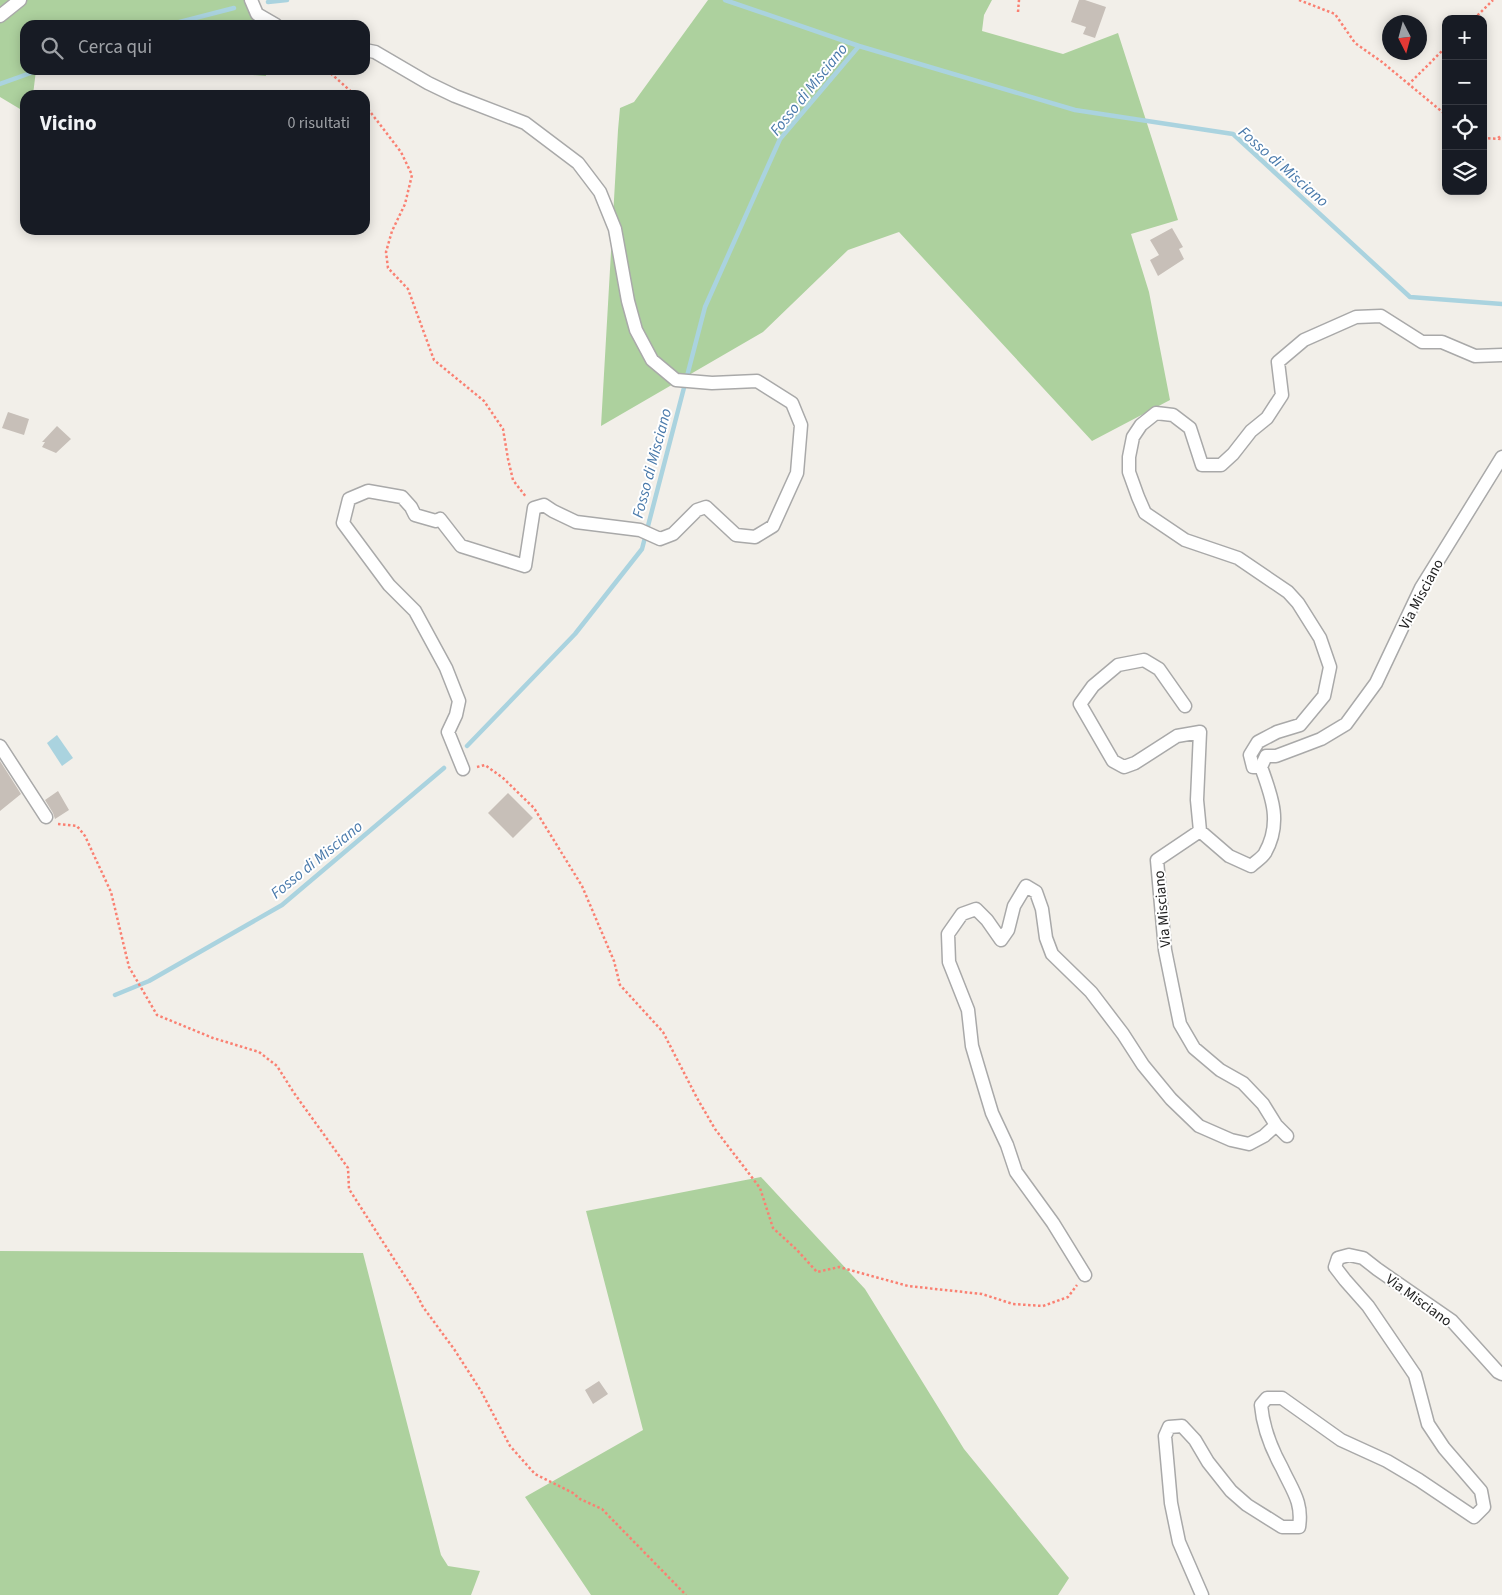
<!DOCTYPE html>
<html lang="it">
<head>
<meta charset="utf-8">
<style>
	body { margin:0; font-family:"Source Sans 3",sans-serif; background:#242831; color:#f1f3f6 }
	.controls { position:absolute; right:15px; top:15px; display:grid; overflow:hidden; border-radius:10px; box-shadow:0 2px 12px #0003 }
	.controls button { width:45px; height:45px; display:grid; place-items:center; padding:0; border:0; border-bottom:1px solid #363941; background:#171b24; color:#f1f3f6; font:25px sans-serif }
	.compass { position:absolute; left:1382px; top:15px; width:45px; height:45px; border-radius:50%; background:#171b24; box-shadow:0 2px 12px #0003; rotate:174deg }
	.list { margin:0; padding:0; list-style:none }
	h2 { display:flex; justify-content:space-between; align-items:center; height:65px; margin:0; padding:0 20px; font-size:21px }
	h2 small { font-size:16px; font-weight:400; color:#9ea1a6 }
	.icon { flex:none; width:28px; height:28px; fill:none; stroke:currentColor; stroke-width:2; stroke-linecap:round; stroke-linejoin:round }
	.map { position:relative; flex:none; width:1502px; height:1595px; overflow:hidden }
	.search { position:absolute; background:#171b24; box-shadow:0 2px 12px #0003; left:20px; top:20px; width:350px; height:55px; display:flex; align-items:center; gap:12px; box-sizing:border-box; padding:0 18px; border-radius:15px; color:#9ea1a6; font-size:19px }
	.panel { position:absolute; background:#171b24; box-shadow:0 2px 12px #0003; left:20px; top:90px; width:350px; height:145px; border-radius:15px }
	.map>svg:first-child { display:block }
	.forest { fill:#add19e }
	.water { fill:#aad3df }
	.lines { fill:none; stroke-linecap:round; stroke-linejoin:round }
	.stream { stroke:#aad3df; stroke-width:4.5 }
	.building { fill:#c7bfb8 }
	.street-casing { stroke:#a9a9a9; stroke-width:15 }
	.path { stroke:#fa8072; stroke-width:2.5; stroke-dasharray:2.5 2.5; stroke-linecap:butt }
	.street { stroke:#fff; stroke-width:12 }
	.labels { text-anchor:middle; stroke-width:4; stroke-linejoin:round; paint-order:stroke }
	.street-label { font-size:15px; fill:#222; stroke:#fff }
	.water-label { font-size:16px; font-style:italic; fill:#4a7aab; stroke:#fff }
</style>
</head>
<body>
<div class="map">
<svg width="1502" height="1595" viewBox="0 0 1502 1595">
	<rect width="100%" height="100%" fill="#f2efe9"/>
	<path class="forest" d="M0 0H253L257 25H25V70H36L33 95H25V112L0 97Z
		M708 0H992L984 15 982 31 1063 54 1118 33 1178 220 1131 234 1149 292 1170 400 1092 441 899 232 848 250 763 332 601 426 618 130 620 108 634 102Z
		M186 70H265L266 76Z
		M761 1177 865 1289 964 1449 1069 1578 1058 1595H591L525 1497 643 1430 586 1211Z
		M0 1251 363 1253 441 1555 448 1566 480 1571 471 1595H0Z"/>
	<path class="water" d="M57 735 73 758 62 766 47 743Z"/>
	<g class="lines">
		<path class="stream" d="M725 0 859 46
			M268 2 287 0
			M168 25 234 8
			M0 84 39 70
			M467 746 575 634 642 549 705 307 780 139 859 46 1075 110 1233 134 1410 297 1502 304
			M115 995 149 981 282 905 444 768"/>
	</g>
	<path class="building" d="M1079 0H1085L1106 7 1095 38 1083 34 1086 27 1071 22Z
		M1172 228 1183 247 1179 249 1184 259 1158 276 1150 260 1159 255 1150 240Z
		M8 412 29 419 24 435 2 428Z
		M57 426 71 439 56 453 42 447 45 442H42Z
		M0 761 21 794 0 811Z
		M58 791 69 810 55 819 53 813 45 800Z
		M508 793 533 818 513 838 488 813Z
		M599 1381 608 1394 593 1404 585 1390Z"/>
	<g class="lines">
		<defs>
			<path id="street" d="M251 0 257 14 276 25
				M0 16 20 0
				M365 50 375 52 428 83 455 96 525 123 578 163 600 192 615 229 628 301 636 330 652 360 676 380 712 383 757 381 792 403 801 425 797 473 773 526 755 537 736 535 706 507 697 510 673 534 660 539 640 530 576 522 553 511 544 505 534 508 525 566 461 546 440 519 436 521 415 515 411 507 402 497 368 491 349 499 343 523 389 585 415 611 446 668 459 701 456 715 448 732 463 769
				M1185 706 1159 669 1144 660 1118 665 1093 686 1080 704 1113 761 1124 767 1135 763 1177 736 1200 732 1197 800 1200 831
				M0 746 46 817
				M1261 767H1253L1250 755 1258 742 1277 732 1300 725 1324 696 1330 667 1320 638 1298 603 1288 592 1238 558 1185 540 1145 513 1138 497 1129 472V457L1133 437 1141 425 1156 413 1173 415 1190 428 1202 465H1221L1233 454 1251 431 1267 418 1282 395 1278 362 1304 340 1356 317 1381 316 1422 342H1442L1475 356 1502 355
				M1287 1136 1276 1125 1263 1104 1243 1083 1220 1070 1194 1048 1180 1024 1165 950 1157 860 1200 831 1229 856 1251 866C1255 862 1262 858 1265 853 1282 823 1272 797 1261 767L1266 756H1276L1300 747 1321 739 1346 724 1376 683 1421 588 1502 457
				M1085 1275 1053 1223 1016 1172 1007 1145 992 1113 980 1073 972 1046 968 1010 949 962 948 934 962 914 976 909 987 920 1001 940 1008 930 1014 906 1026 886 1036 892 1042 909 1046 938 1052 954 1091 992 1123 1034 1143 1065 1171 1099 1199 1126 1231 1140 1249 1144 1264 1136 1276 1125
				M1202 1595 1179 1542 1171 1503 1165 1436 1169 1427 1182 1426 1195 1440 1208 1462 1231 1491 1247 1505 1282 1527H1299C1303 1502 1292 1490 1282 1468 1271 1448 1263 1428 1261 1405L1267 1398H1282L1341 1440 1387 1461 1419 1480 1474 1517 1484 1507 1481 1491 1444 1448 1428 1424 1415 1375 1368 1306 1345 1280 1335 1267 1338 1258 1349 1255 1363 1258 1377 1269 1452 1321 1498 1372 1502 1374"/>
		</defs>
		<use href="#street" class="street-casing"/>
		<path class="path" d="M1299 0 1335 14 1355 43 1382 62 1446 115
			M1018 12 1019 0
			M1474 19 1493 0
			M327 70 355 95
			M1408 85 1446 47
			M365 105 401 152 412 175 405 204 392 231 386 252 388 268 408 289 434 360 484 401 503 429 508 459 513 480 526 497
			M1483 138 1502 139
			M1498 138 1502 135
			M477 767 485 765 503 778 534 808 582 886 614 961 620 985 663 1032 697 1098 715 1129 760 1188 773 1228 797 1250 817 1272 839 1267 908 1286 982 1294 1013 1304 1043 1306 1068 1297 1077 1285
			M58 824 77 826 85 836 111 892 129 967 157 1015 213 1038 259 1052 277 1066 294 1093 348 1168 349 1189 417 1295 423 1307 454 1349 481 1391 510 1446 535 1474 573 1493 580 1499 602 1509 686 1595"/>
		<use href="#street" class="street"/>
	</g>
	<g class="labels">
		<g class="street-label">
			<text transform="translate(1421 594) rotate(-62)" y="5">Via Misciano</text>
			<text transform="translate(1162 909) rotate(-95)" y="5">Via Misciano</text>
			<text transform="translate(1419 1300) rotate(36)" y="5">Via Misciano</text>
		</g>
		<g class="water-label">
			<text transform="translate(808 89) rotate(-51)" y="6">Fosso di Misciano</text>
			<text transform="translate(1284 166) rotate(41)" y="6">Fosso di Misciano</text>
			<text transform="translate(651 463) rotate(-75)" y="6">Fosso di Misciano</text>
			<text transform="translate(316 859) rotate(-39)" y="6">Fosso di Misciano</text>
		</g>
	</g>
</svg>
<div class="controls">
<button>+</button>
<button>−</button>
<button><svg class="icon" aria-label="locate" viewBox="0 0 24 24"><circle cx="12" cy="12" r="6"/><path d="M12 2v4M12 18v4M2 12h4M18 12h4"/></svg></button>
<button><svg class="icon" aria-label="layers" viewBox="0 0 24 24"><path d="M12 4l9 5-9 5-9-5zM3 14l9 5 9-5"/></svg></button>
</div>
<svg class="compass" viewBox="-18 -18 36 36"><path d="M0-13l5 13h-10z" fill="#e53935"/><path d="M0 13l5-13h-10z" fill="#9ea1a6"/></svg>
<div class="search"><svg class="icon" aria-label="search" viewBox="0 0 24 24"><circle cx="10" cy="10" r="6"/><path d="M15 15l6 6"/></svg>Cerca qui</div>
<section class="panel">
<h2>Vicino<small>0 risultati</small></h2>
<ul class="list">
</ul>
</section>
</div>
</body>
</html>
